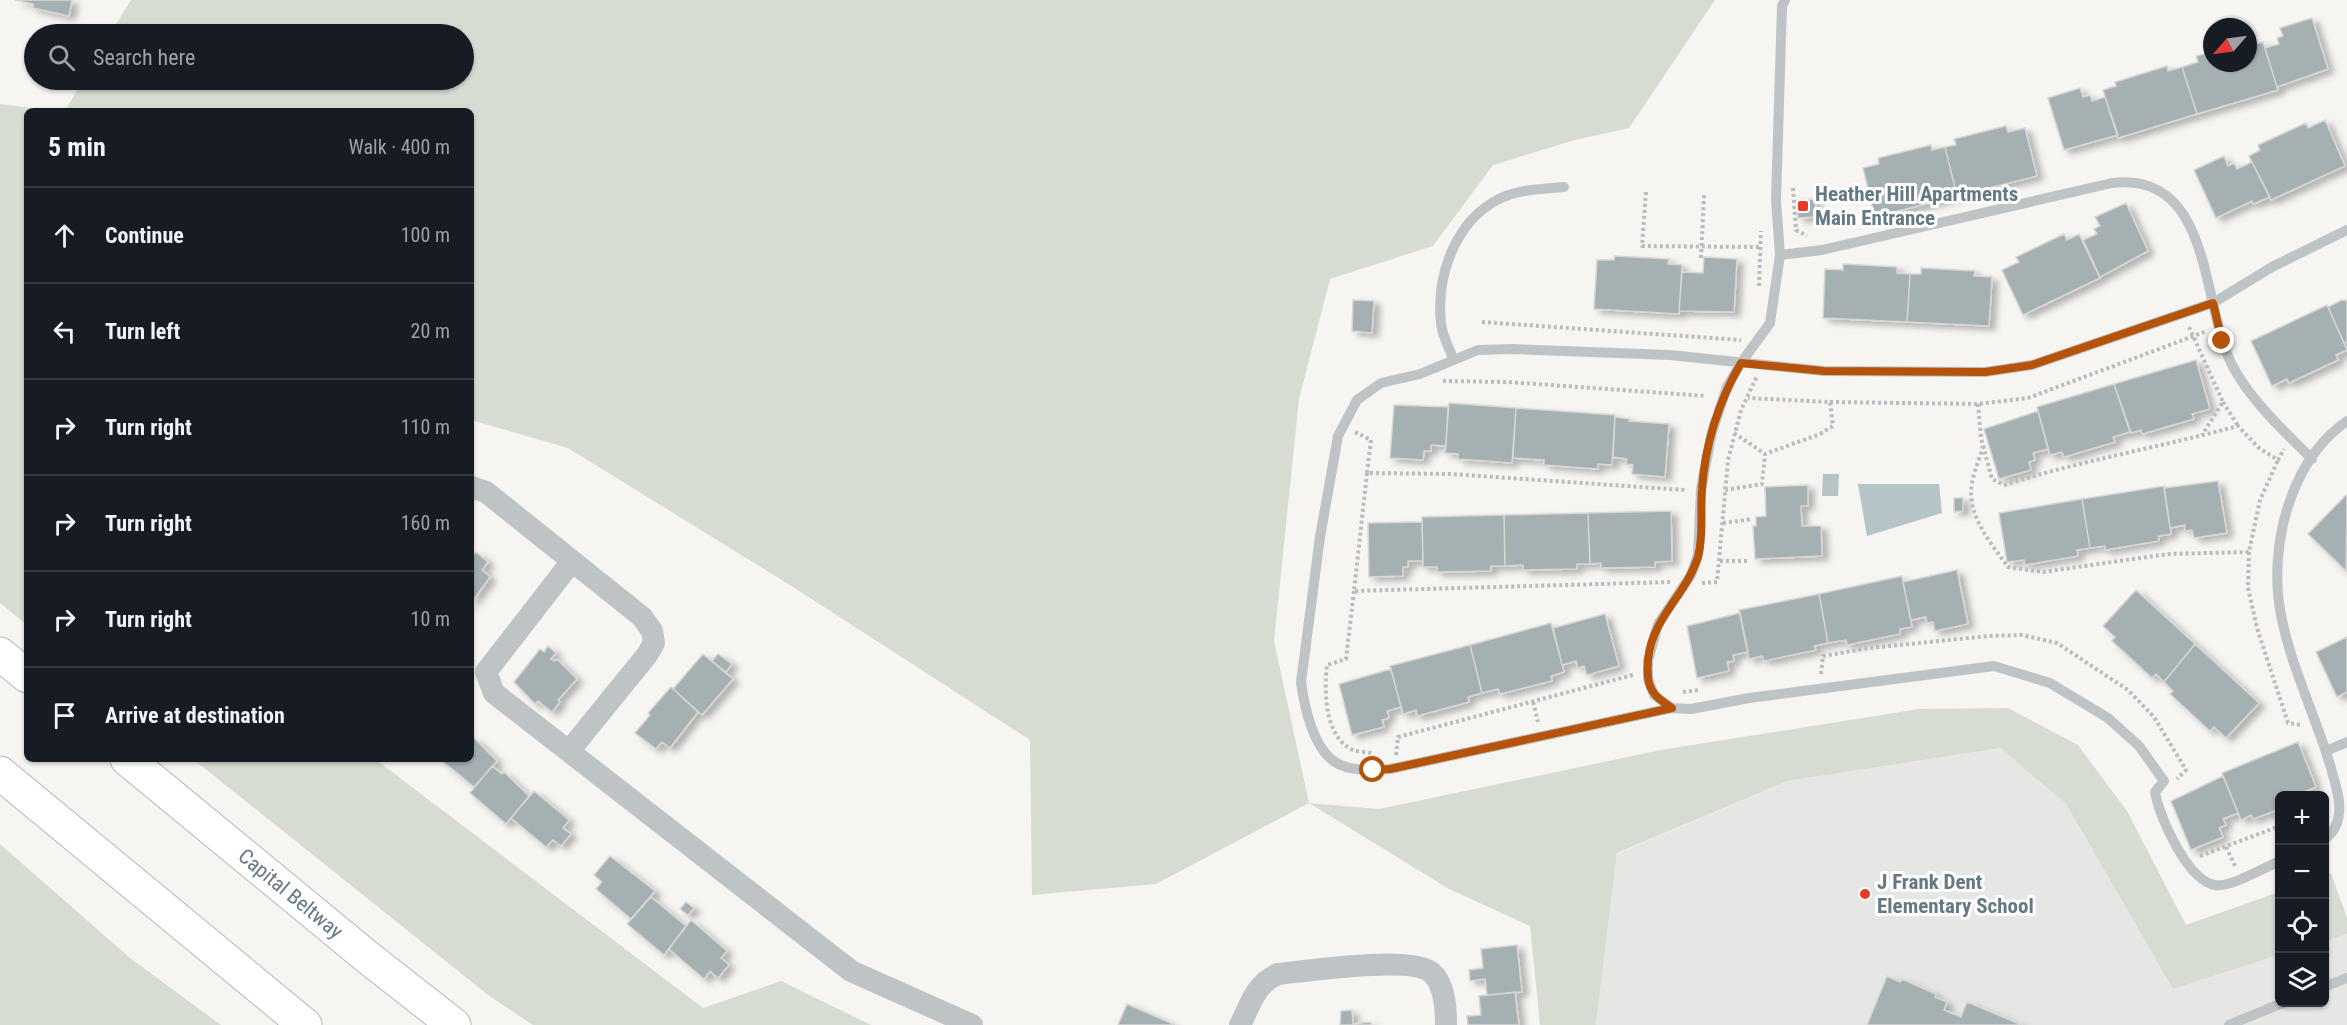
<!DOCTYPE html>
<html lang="en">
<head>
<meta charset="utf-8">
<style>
	body { margin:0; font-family:"Roboto Condensed",sans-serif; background:#242831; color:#f1f3f6 }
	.controls { position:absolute; right:18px; bottom:18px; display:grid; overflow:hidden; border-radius:9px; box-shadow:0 2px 4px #0004 }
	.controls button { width:54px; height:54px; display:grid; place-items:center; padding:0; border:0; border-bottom:2px solid #363941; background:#171b24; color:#f1f3f6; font:30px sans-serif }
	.compass { position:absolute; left:2203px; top:18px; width:54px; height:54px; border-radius:50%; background:#171b24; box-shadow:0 2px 4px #0004; rotate:242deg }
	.stop { position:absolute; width:18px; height:18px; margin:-14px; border:4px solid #b45309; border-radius:50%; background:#fff }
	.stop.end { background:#b45309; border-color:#fff; box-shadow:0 2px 6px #0008 }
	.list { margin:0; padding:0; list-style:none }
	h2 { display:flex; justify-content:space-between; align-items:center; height:78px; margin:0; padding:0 24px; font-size:26px }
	h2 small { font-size:20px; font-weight:400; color:#9ea1a6 }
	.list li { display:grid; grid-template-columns:39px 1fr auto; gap:18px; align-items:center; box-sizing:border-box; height:96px; padding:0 24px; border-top:2px solid #363941 }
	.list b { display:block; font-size:22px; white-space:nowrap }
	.list em { font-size:20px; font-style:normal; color:#9ea1a6 }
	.icon { flex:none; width:33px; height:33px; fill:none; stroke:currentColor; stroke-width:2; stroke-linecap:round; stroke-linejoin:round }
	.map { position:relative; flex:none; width:2347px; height:1025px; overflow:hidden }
	.search { position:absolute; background:#171b24; box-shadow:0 2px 4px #0004; left:24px; top:24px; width:450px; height:66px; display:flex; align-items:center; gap:15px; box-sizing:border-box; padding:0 21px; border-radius:33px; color:#9ea1a6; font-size:22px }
	.panel { position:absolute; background:#171b24; box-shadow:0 2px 4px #0004; left:24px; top:108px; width:450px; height:654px; border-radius:9px }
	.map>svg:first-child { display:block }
	.built { fill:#e6e7e5 }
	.green { fill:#d7dcd3 }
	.water { fill:#b5c4c6 }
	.building { fill:#a5b0b3; stroke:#d7d6d4; stroke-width:1.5; filter:url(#shadow) }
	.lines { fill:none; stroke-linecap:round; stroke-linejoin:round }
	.motorway-casing { stroke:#b2b7b9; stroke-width:35 }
	.path { stroke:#b8bcbe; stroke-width:4; stroke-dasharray:3 3; stroke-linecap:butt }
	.service { stroke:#bec4c6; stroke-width:10 }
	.minor { stroke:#bec4c6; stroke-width:22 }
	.motorway { stroke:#fff; stroke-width:33 }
	.route { stroke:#b45309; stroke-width:8 }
	.poi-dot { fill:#e53a23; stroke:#fff; stroke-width:2 }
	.labels { text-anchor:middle; stroke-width:6; stroke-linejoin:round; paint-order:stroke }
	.poi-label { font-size:21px; font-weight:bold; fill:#647983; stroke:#fff; text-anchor:start }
	.street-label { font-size:21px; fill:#647983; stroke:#fff }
</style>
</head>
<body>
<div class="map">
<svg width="2347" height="1025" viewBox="0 0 2347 1025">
	<defs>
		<filter id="shadow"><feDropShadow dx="6" dy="4" stdDeviation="3" flood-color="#0004"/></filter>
	</defs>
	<rect width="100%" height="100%" fill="#f6f5f2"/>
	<path class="built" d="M2002 748 2066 804 2173 989 2279 955 2280 1002H2324L2325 941 2347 934V1025H1596L1617 854 1788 781Z"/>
	<path class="green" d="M131 0H1715L1629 128 1575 140 1493 165 1433 246 1330 279 1299 399 1274 641 1309 803 1379 809 1661 750 1919 709 2008 708 2078 745 2127 811 2186 925 2279 892V955L2173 989 2066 804 2001 748 1788 781 1617 853 1596 1025H1540L1530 926 1449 889 1309 803 1156 884 1032 895 1030 740 793 587 568 448 471 420V111H65L83 80H464V34H110Z
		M0 104 56 111H27V625L0 603Z
		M193 759H375L703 1008 781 981 871 1025H533L488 995Z
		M0 844 130 958 221 1025H0Z
		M2331 873 2347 918V934L2325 941V876Z"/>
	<path class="water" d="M1823 474H1839L1838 496H1822Z
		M1858 484H1939L1942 513 1867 536Z"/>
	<path class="building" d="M15 0H72L69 16 33 8V4Z
		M2312 18 2328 69 2277 87 2265 48 2279 44 2277 38 2283 36 2280 28Z
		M2248 41 2250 46 2263 42 2278 90 2197 114 2182 67 2198 62 2196 56 2212 52V63H2248Z
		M2167 66 2168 71 2182 67 2197 114 2118 138 2103 90 2116 86 2115 82Z
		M2080 88 2083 97 2090 95 2092 101 2105 97 2118 135 2064 150 2048 98Z
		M2325 120 2345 166 2271 200 2249 156 2260 150 2258 145 2306 123 2308 128Z
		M2006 126 2008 132 2025 128 2037 176 1957 196 1945 147 1956 145 1954 139Z
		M1931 145 1932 150 1945 147 1957 196 1875 217 1863 168 1879 164 1878 158Z
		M2224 156 2228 166 2234 163 2237 169 2252 162 2270 197 2253 204 2252 201 2216 218 2194 170Z
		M1815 199 1816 217 1798 218 1797 200Z
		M2126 203 2148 251 2100 277 2083 240 2097 234 2094 229 2100 226 2095 217Z
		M2064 234 2067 240 2079 234 2100 278 2023 315 2002 270 2019 262 2016 257Z
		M1615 256 1669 259 1668 264 1682 265 1679 314 1594 309 1597 260H1614Z
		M1704 257 1737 259 1734 312 1679 311 1682 272 1703 273Z
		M1843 264 1897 267V273L1910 274 1907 322 1823 318 1825 269 1843 270Z
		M1921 268 1975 271 1974 276 1992 277 1989 326 1907 322 1910 274H1921Z
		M1353 300 1374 301 1372 333 1352 331Z
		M2342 300 2347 301V342L2344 343 2328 307Z
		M2327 305 2347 350 2336 355 2338 360 2289 383 2287 379 2272 386 2251 341Z
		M2196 360 2210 409 2192 414 2194 419 2142 434 2141 430 2131 433 2114 384Z
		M2114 384 2130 432 2113 437 2115 442 2064 457 2062 452 2050 455 2037 407Z
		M1449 403 1516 408 1512 463 1458 459V454L1445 453Z
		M1394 405 1448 407 1446 446 1431 445V451H1424L1423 460 1390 458Z
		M1516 408 1615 415 1612 465 1598 464V469L1544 465V460L1513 458Z
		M2038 411 2048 449 2033 453 2035 460 2029 462 2031 470 1999 479 1984 429Z
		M1615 417 1630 419 1629 421 1669 424 1665 477 1632 474 1633 465 1626 464 1627 459 1613 457Z
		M2218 481 2227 533 2194 538 2192 530 2185 531V525L2170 528 2164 488Z
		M1808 485V506H1801L1802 526H1821L1822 556 1755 559 1753 526H1756V517L1766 516 1765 487Z
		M2164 486 2171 534 2158 536 2159 541 2105 550V546L2090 548 2082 499Z
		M2346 495 2347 496 2346 571 2308 534Z
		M1954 498H1963V511L1954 512Z
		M2082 499 2090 548 2077 550 2078 556 2025 565 2024 560 2007 562 1999 513Z
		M1671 511 1672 561 1655 562V567L1601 568V563L1590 564 1588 513Z
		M1588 513 1590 564H1577V569L1523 570V565L1505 566 1504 515Z
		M1504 515 1505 566H1491V571L1437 572V567H1423L1422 517Z
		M1422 522 1423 561H1408V567H1403V576L1369 577 1368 523Z
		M476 552 488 562 482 570 490 577 471 603V558Z
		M1957 570 1968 624 1935 631 1933 622 1927 623 1926 617 1911 620 1903 582Z
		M1902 576 1912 627 1900 629V634L1847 645 1846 640 1828 643 1819 594Z
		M2136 590 2195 644 2164 682 2156 674 2152 678 2112 641 2115 637 2103 626Z
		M1819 594 1828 643 1814 646 1816 650 1764 661 1762 656 1749 659 1739 610Z
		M1740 613 1748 652 1733 655 1734 661 1727 662 1729 671 1697 678 1687 626Z
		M1605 614 1619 666 1587 675 1584 666 1578 668 1576 661 1562 665 1553 628Z
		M1551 623 1564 672 1551 676 1552 681 1500 694 1498 689 1482 693 1470 645Z
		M2347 637V692L2337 697 2316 652Z
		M2195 644 2259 703 2226 738 2214 727 2210 731 2170 694 2173 691 2164 682Z
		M1470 645 1482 693 1468 697 1469 702 1417 716 1416 710 1403 714 1390 666Z
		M548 646 556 653 551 659 555 661 557 659 577 679 558 700 560 702 552 712 538 701 535 704 514 682 540 649 544 652Z
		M703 654 733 679 702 715 673 689Z
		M718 654 732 664 726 672 712 661Z
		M1391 669 1401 707 1387 711 1389 718 1382 720 1384 727 1352 735 1339 684Z
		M671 687 698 712 670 748 662 742 656 749 635 733 650 715 648 713Z
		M474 738 497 761 474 787 440 759H471V740Z
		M2298 742 2316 787 2301 793 2302 796H2280V809L2253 819 2251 815 2241 820 2222 773Z
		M492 766 502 774 504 772 529 796 506 824 470 793Z
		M2223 776 2238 813 2223 819 2226 825 2219 828 2223 837 2191 850 2171 801Z
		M534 791 569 820 563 828 571 834 561 846 553 840 546 847 511 818Z
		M610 856 655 891 631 919 596 889 602 882 594 875Z
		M651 897 686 926 664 955 627 924Z
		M686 902 694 908 688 915 680 909Z
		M691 920 727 951 721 958 729 965 718 978 710 971 704 979 669 949Z
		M1517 945 1522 992 1487 995 1485 979 1470 981 1469 970 1483 968 1481 949Z
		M1887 976 1900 982 1902 979 1936 994 1935 997 1947 1002 1944 1010 1961 1017 1967 1002 2022 1025H1867Z
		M1887 976 1900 982 1902 979 1936 994 1935 997 1947 1002 1944 1010 1961 1017 1967 1002 2022 1025H1867Z
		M1515 992 1519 1025H1468L1467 1016 1481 1015 1479 996Z
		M1127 1004 1175 1025H1118Z
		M1352 1010 1353 1024 1371 1022V1025H1340L1341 1011Z"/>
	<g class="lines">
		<defs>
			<g id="motorway">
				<path d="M0 654 27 676"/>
				<path id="s1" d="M127 759 366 956 454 1025"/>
				<path d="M0 773 305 1025"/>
			</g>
		</defs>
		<use href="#motorway" class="motorway-casing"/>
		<path class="path" d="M1793 188 1796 230 1807 236
			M1646 192 1642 246 1760 247
			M1701 258 1704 195
			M1759 286 1761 231
			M1482 322 1741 340
			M2189 327 2223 402 2202 435
			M1443 381 1508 382 1706 396
			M1830 402 1978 404 2028 398 2207 331
			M2223 402 2238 426
			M1978 404 1981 438 1992 479 2004 485C2080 461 2160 447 2238 426L2259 448 2278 460 2284 449
			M1355 432 1371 440 1367 473 1451 474 1685 490
			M1734 433 1765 454 1820 434 1833 426 1830 402 1748 398
			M1983 446C1980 458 1974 471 1972 483 1966 515 1991 543 2008 567L2043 572 2168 554 2249 552 2260 500 2278 460
			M1367 473 1354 591 1670 582
			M1725 490 1762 484 1765 454
			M1723 523 1752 519
			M2249 552 2248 588 2257 628 2288 723 2302 725
			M1720 561H1747
			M1702 583 1717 582 1728 460 1741 410 1757 376
			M1354 591 1346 659 1327 665C1324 690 1324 737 1353 750 1358 752 1366 752 1371 753
			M1821 674 1823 656 1869 648 1989 636 2022 635 2057 643 2128 690 2154 717 2186 770 2177 779
			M1683 692 1699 690
			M1533 702 1538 722
			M1396 755 1398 737 1633 675
			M2226 847 2236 868
			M2200 856 2280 826"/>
		<path class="service" d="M1785 0 1782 6 1776 200 1780 255 1770 323 1741 363 1727 387 1712 432 1701 489 1698 555 1691 575 1658 624 1648 661V679L1654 695 1672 708 1691 709 1749 698 1994 666 2050 683 2108 718 2139 746 2164 781 2155 792C2159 817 2188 881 2215 885 2230 888 2265 867 2280 861
			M1780 255 1822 250 2112 183C2213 171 2201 304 2232 365 2251 401 2283 430 2312 459
			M1453 358C1449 348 1442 335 1441 323 1436 276 1455 220 1501 198 1521 189 1543 189 1564 187
			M1672 708 1390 769C1373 770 1350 772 1335 762 1313 748 1304 705 1301 682L1320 537 1338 436 1357 400 1381 383 1420 374 1478 350 1512 349 1670 355 1824 371 1985 372 2032 365 2213 303 2272 267 2347 230
			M2326 751 2347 742
			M2324 839C2334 833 2338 824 2339 813 2341 798 2334 781 2331 768 2316 717 2291 667 2281 615 2268 549 2289 461 2347 421
			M2324 987 2347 978
			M2229 1025 2285 1002"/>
		<path class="minor" d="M471 487 486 492 642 617 652 631 654 643 647 655 569 751
			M572 561 486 672 494 693 851 971 972 1025
			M1240 1025C1251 1004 1255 984 1278 974 1306 971 1413 955 1432 973 1445 985 1446 1009 1446 1025"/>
		<use href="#motorway" class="motorway"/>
	</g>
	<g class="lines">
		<path class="route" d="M1373 770 1390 769 1672 708C1660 700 1649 693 1648 677 1643 623 1684 601 1698 557 1704 535 1700 511 1702 489 1705 444 1719 401 1741 363L1824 371 1985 372 2032 365 2213 303 2222 341"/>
	</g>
	<g class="poi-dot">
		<rect x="1797" y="200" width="12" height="12" rx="3"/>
		<circle cx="1865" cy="894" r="6"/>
	</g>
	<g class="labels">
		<g class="poi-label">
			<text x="1815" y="201">Heather Hill Apartments<tspan x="1815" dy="24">Main Entrance</tspan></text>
			<text x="1877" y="889">J Frank Dent<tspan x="1877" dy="24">Elementary School</tspan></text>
		</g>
		<g class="street-label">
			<text dy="7" stroke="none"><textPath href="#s1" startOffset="212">Capital Beltway</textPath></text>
		</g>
	</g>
</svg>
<div class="controls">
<button>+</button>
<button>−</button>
<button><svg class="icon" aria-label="locate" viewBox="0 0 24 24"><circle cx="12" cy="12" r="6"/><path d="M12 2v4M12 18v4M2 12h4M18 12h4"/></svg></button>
<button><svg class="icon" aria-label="layers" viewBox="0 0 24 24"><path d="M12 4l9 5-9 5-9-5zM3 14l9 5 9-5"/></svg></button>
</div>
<svg class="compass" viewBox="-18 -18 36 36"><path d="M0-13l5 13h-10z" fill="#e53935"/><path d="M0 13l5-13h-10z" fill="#9ea1a6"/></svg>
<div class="stop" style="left:1373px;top:770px"></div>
<div class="stop end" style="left:2222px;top:341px"></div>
<div class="search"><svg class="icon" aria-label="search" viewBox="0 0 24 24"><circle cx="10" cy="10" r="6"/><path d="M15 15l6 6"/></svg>Search here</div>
<section class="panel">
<h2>5 min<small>Walk · 400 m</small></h2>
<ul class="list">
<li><svg class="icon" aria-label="ahead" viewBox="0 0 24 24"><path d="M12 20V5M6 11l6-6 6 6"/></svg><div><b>Continue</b></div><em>100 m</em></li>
<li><svg class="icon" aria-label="left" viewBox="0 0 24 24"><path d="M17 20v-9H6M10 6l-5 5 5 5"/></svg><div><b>Turn left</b></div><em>20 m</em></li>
<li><svg class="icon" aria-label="right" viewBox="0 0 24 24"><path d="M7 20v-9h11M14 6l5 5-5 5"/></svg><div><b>Turn right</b></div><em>110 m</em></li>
<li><svg class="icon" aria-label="right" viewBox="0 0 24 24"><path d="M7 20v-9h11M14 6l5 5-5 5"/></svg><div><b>Turn right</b></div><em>160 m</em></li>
<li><svg class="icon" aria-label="right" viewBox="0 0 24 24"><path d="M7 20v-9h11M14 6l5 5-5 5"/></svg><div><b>Turn right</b></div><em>10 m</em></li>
<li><svg class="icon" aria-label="arrive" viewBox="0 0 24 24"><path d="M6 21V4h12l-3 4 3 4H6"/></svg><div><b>Arrive at destination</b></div></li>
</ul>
</section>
</div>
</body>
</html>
